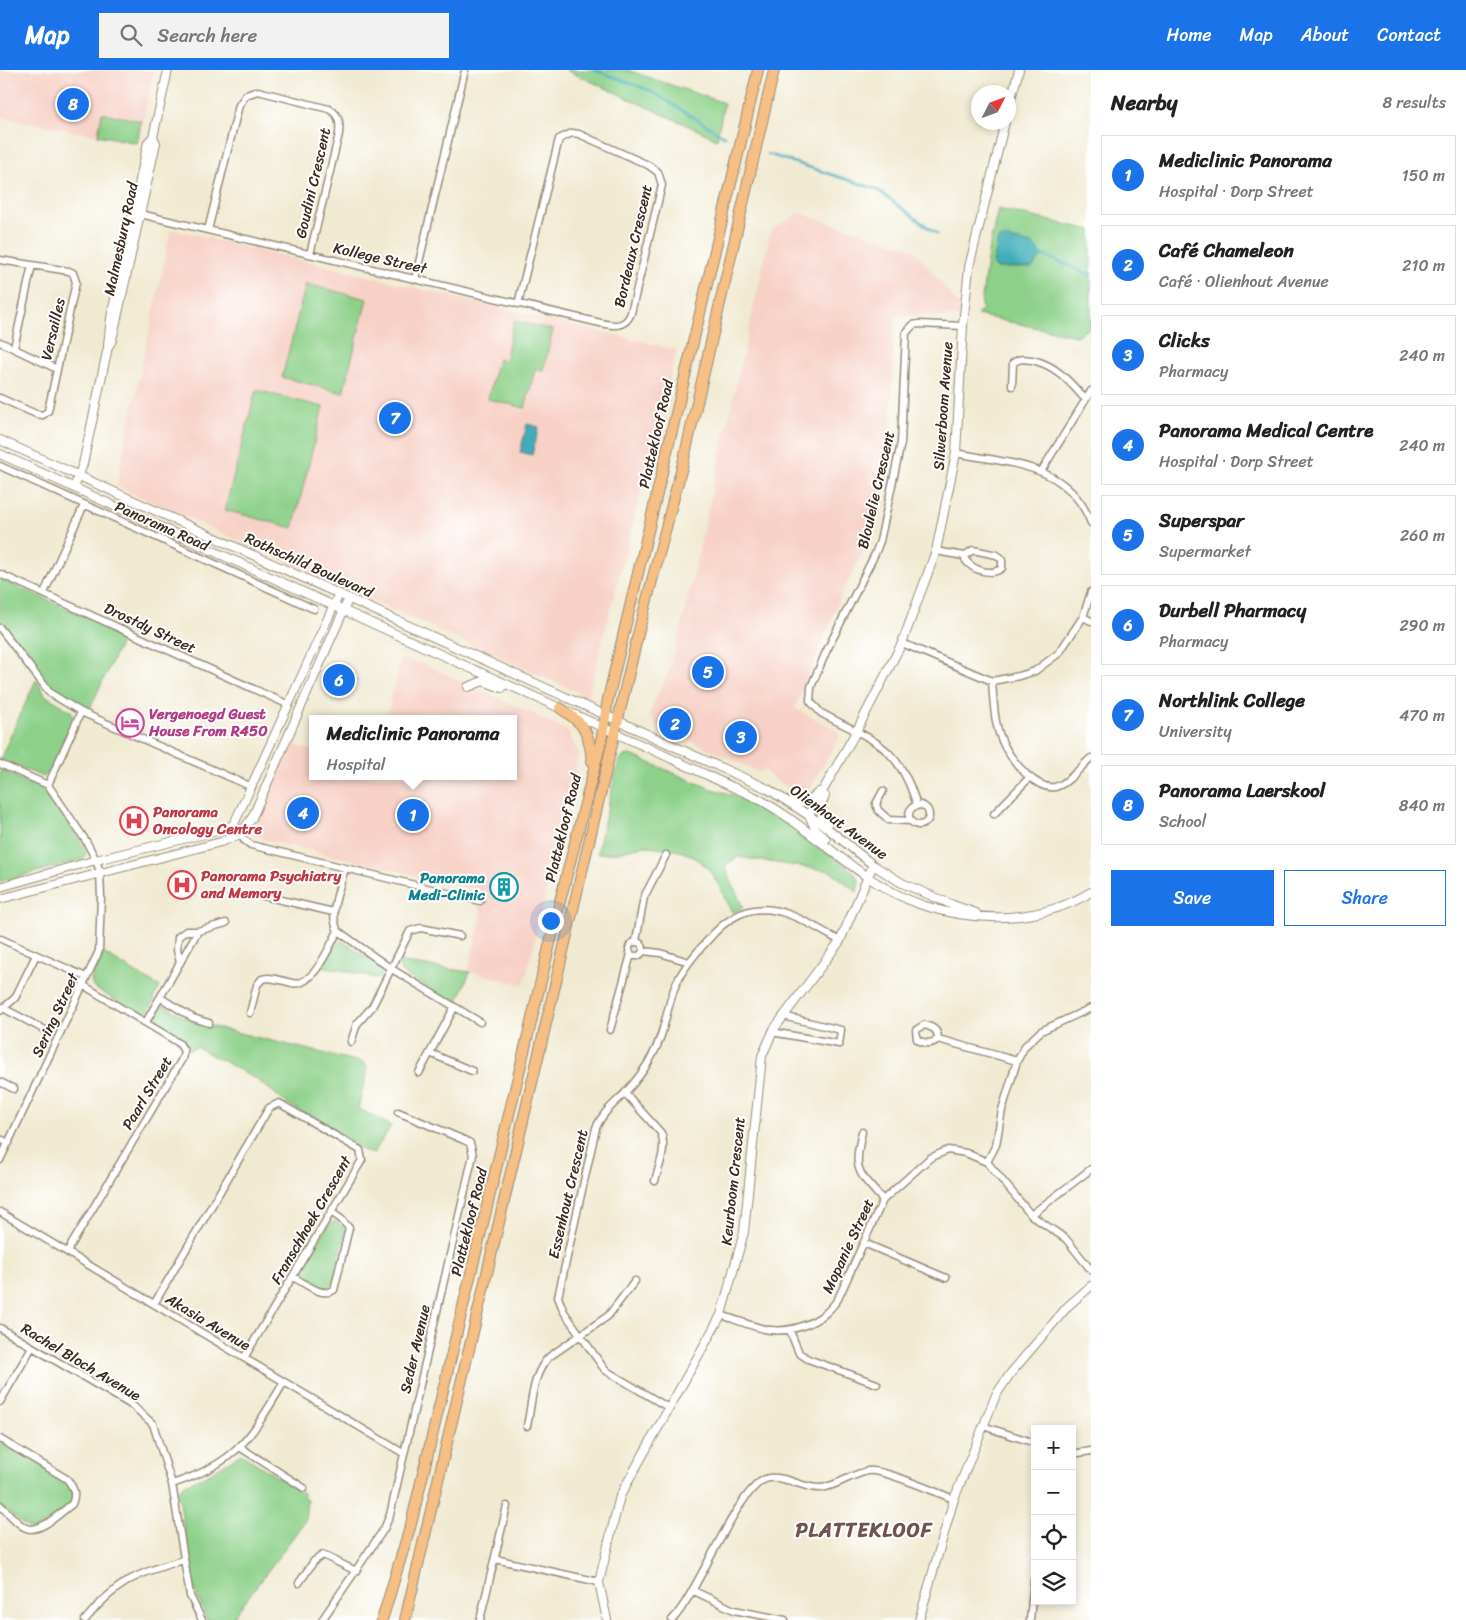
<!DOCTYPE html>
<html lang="en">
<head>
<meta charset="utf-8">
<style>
	body { margin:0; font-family:Sriracha,sans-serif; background:#f2f2f2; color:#222 }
	.controls { position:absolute; right:15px; bottom:15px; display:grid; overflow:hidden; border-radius:0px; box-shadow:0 2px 8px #0003 }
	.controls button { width:45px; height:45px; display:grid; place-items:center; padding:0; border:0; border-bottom:1px solid #e0e0e0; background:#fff; color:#222; font:25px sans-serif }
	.compass { position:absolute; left:971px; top:15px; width:45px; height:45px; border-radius:50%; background:#fff; box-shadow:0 2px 8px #0003; rotate:48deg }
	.you { position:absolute; left:550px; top:850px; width:18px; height:18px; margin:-12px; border:4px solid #fff; border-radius:50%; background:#1a73e8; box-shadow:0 0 0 8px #1a73e833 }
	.badge { display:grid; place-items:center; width:32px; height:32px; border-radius:50%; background:#1a73e8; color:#fff; font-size:16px; font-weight:700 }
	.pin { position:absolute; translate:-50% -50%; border:2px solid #fff; box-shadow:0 1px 5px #0006 }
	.popup { position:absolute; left:309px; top:645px; width:208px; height:65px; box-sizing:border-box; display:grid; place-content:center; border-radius:0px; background:#fff; filter:drop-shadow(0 1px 4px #0005); font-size:16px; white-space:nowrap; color:#767676 }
	.popup b { font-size:19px; color:#222 }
	.popup::after { content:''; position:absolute; left:50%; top:100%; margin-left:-10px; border:10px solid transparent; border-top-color:#fff }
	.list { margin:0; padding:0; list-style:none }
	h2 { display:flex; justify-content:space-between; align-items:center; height:65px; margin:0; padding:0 20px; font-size:21px }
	h2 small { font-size:16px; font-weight:400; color:#767676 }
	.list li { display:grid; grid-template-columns:32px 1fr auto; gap:15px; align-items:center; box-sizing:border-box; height:80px; margin:0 10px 10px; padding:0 10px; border:1px solid #e0e0e0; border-radius:0px }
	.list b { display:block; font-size:19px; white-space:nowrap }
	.list p { margin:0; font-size:16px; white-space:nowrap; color:#767676 }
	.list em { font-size:16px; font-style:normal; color:#767676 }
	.actions { display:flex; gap:10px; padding:15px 20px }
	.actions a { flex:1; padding:11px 0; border:1px solid #1a73e8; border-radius:0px; text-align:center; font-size:18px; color:#1a73e8 }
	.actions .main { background:#1a73e8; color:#fff }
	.icon { flex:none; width:28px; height:28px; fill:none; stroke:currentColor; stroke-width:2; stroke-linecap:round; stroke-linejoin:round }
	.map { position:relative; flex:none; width:1091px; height:1550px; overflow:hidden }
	header { display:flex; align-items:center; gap:30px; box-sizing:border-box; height:70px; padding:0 25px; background:#1a73e8; color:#fff }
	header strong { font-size:24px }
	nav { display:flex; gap:28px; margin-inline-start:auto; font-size:18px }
	.search { width:350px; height:45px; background:#f2f2f2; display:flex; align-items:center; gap:12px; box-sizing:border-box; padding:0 18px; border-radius:0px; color:#767676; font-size:19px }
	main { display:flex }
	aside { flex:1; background:#fff }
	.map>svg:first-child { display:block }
	.built { fill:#f7d1c6 }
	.green { fill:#8cd089; stroke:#647d54 }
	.water { fill:#3faeba; stroke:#3d6c6c }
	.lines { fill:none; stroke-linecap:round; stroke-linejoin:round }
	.stream { stroke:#3faeba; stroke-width:2.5 }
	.minor-casing { stroke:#968a78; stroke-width:9 }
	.tertiary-casing { stroke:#968a78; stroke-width:10 }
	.primary-casing { stroke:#968a78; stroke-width:12 }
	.minor { stroke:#fff; stroke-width:6 }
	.tertiary { stroke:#fff; stroke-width:8 }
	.primary { stroke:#f5bf86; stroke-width:10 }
	.labels { text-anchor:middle; stroke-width:4; stroke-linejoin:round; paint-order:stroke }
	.street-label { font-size:15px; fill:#3b2a1e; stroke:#fff }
	.hotel-label { font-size:15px; font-weight:bold; fill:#b23c85; stroke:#fff; text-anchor:start }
	.health-label { font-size:15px; font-weight:bold; fill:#be3a42; stroke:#fff; text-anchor:start }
	.culture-label { font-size:15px; font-weight:bold; fill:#0d838f; stroke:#fff; text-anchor:end }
	.district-label { font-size:20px; font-weight:bold; letter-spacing:1px; fill:#715451; stroke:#fff }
</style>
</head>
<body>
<header>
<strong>Map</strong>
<div class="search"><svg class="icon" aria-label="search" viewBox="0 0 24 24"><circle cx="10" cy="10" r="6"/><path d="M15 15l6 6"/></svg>Search here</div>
<nav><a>Home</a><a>Map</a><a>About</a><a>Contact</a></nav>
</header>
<main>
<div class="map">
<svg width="1091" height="1550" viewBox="0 0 1091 1550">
	<rect width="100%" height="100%" fill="#fff"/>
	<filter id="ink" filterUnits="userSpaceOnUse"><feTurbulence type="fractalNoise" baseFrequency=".02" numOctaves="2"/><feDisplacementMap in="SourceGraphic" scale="10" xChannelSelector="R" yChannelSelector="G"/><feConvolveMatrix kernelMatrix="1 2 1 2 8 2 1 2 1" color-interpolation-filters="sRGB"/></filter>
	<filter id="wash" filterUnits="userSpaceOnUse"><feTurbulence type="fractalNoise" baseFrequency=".0096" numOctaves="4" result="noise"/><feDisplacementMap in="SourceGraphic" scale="20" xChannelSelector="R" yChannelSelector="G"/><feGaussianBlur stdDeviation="1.12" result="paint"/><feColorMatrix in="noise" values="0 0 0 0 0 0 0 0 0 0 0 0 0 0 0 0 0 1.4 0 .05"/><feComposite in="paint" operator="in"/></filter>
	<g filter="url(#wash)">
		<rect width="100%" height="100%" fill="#f1ead2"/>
		<path class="built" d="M0 0H154L138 73 0 47Z
			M799 143 913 179 961 237 960 247 897 245 891 275H893L891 367 866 477 843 521 795 638 838 661 839 668 810 718 802 725 774 709 764 700 759 702 656 655 649 643 668 603 681 559 771 160Z
			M171 159 677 280 588 627 116 416Z
			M401 589 423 594 555 654 568 662 579 684 524 915 468 901 482 843 477 833 479 820 262 769 257 757 275 705 287 678 293 674 313 681V706H513V649H386Z"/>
		<path class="green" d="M566 0H627L724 33 717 69Z
			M102 43 141 51 137 73 98 65Z
			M998 139 1091 160V257L1076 266 977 245 983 239 981 235 988 183Z
			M306 214 367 229 343 323 282 307Z
			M514 251 553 260 543 300 535 299 525 338 488 329 498 289 505 291Z
			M256 320 323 337 293 458 225 440Z
			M0 509 125 564 89 640 53 621 0 550Z
			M36 610 46 626 71 641 74 648 50 702 43 707 0 689Z
			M631 685 709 718 734 725 758 737 800 761 854 802 859 810 857 822 830 801 737 787 725 796 743 838 732 843C715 810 710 785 669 779 661 778 653 776 646 776 627 777 620 786 597 783L618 693 624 686Z
			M0 700 40 718 47 724 85 778 86 784 84 789 0 812Z
			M342 871 380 895 383 901 381 909 322 896 334 876Z
			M103 883 160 917 153 929 155 930 148 942 137 943 93 917 91 910Z
			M398 892 470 902 456 935 401 902Z
			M162 934 193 952 364 993 368 999 358 1038 391 1056 374 1083 365 1081 282 1030C258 1006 224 993 197 977L189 980 186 972 155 952V945Z
			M336 1151 346 1160 334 1213 330 1217 324 1220 306 1210 301 1202 328 1155Z
			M0 1369 67 1409 74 1418 72 1434 37 1459 30 1460 0 1435Z
			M241 1384 303 1423V1427L307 1430 305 1451 231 1550H207L193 1515 178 1421 184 1414 205 1406Z"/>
		<path class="water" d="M1006 168 1032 174 1043 185 1032 198H996L993 194 998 169Z
			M527 354 539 357 532 385 520 382Z"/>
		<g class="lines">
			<path class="stream" d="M594 0 649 20 724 66
				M768 84 876 119 937 164
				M1043 185 1091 205"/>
		</g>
	</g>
	<g filter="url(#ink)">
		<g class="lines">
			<defs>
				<path id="minor" d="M136 143 596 252C610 255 625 260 631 243L662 115 658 102 648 95 579 64 572 63 559 69 518 234
					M208 160 239 35 246 25 258 21 329 39C340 45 340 53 339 64L310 184
					M0 190 69 201 73 203 76 212 48 341 43 345 36 344 0 328
					M415 209 465 0
					M0 272 57 299
					M14 278 32 195
					M1012 316 1013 293C1019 288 1025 289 1032 290 1056 295 1069 311 1085 329
					M956 383C1010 394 1068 393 1091 453
					M0 396 314 539
					M1042 400 1091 321
					M973 480 997 485 1002 490V498C991 507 967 499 964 486Z
					M936 481 964 486
					M0 504 289 635
					M44 523 84 435
					M1083 547 1091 551
					M0 558 50 623 81 642 252 717
					M902 573 992 611 1019 606 1035 601 1059 583 1083 547 1091 522
					M992 611C995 653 995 674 1027 705 1034 711 1045 719 1055 717 1068 714 1081 696 1091 688
					M0 694 48 715 86 771 96 790 100 802 101 827 99 881 0 1090
					M48 715 81 642
					M883 721 876 734 878 740 889 750 911 751
					M909 745a10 10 0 1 1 20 0a10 10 0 1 1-20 0Z
					M917 736C899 674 873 671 821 643L810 631 811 617 826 582 875 484 880 471 901 373 906 263 913 255 919 254 963 256
					M994 744 1030 707
					M234 754 244 770 251 775 480 831
					M345 798C340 818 328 842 338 861L390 898 480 952
					M260 825 333 842
					M1 869 86 907
					M636 871 644 827 666 785
					M629 879a7 7 0 1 1 14 0a7 7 0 1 1-14 0Z
					M643 881 660 883 689 892
					M180 893 177 880 178 867 186 861H198
					M161 928 193 948 209 953
					M1 937 45 960
					M0 941 15 928 36 885
					M250 943 257 915 262 909C272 906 282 911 292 913 313 918 329 877 338 861
					M146 952 198 861 226 853
					M610 960 631 884
					M772 962 839 974 841 960 783 946
					M938 969C938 960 933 957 924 955L916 960 917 969C924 974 931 975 938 969L1017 991
					M351 972 357 954 372 937 410 861 421 858 460 866
					M430 983 472 1001
					M419 1003 454 938
					M0 1012 14 1019
					M625 1023 661 1063C667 1078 659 1096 655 1111
					M862 1062C853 1101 857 1101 883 1130
					M0 1069 9 1073
					M987 1092 996 1075 1002 1040 1017 991 1025 976 1041 961 1091 938
					M0 1142 403 1383
					M1031 1145 1091 1099
					M864 1173 946 1208
					M67 1182 182 989 184 981 179 973 83 915
					M293 1207C305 1213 321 1228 334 1220L349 1158 341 1149 331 1142
					M154 1234 269 1038 279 1033 360 1080 362 1090 244 1288
					M721 1245C753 1255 772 1268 805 1255 820 1249 829 1242 838 1229L883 1130 930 1088 948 1080 966 1083 987 1092 1031 1145 1066 1169 1091 1200
					M0 1258 133 1336 153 1354 172 1414 190 1526 202 1550
					M790 1261 799 1283 808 1289 877 1314
					M0 1332 32 1277
					M669 1338 605 1300 564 1242 558 1227 596 1058C602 1043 614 1034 625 1023 635 1012 645 1000 652 986 665 964 666 938 676 914 683 898 695 884 707 871 752 817 790 842 840 871
					M527 1356C532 1333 532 1304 549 1287L608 1246 635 1211
					M983 1356 1035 1373
					M0 1369 67 1409C73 1417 77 1423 72 1434 61 1442 38 1466 24 1457 15 1452 8 1442 0 1435
					M241 1378 304 1418
					M1072 1384 1091 1381
					M172 1414C237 1393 250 1369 284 1312
					M495 1489 599 1512
					M299 1513 314 1491 323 1485 356 1501
					M694 1521 734 1540 785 1550
					M85 1550C116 1512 137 1503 183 1490
					M322 1550 384 1459 390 1445 473 1085 470 1073 464 1070 398 1042
					M480 1550 507 1436
					M672 1550C699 1523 739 1412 769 1408 787 1406 804 1419 821 1418 838 1416 851 1404 868 1401 882 1398 937 1423 954 1429
					M1030 1550 1034 1510"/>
				<path id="tertiary" d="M1008 39 1019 0
					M108 275 111 248 148 72 153 67 168 0
					M0 370 768 719 822 754 873 795 902 813 953 835 976 843
					M0 384C156 456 312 527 468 597 549 633 630 669 711 707 725 714 740 720 755 727 814 758 858 813 922 835 976 853 1041 853 1091 822
					M74 418 83 394 108 277 112 270 156 73 153 67
					M468 617 483 611 502 618
					M825 726C820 737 819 745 827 754
					M792 732H807L819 722
					M809 745 856 662 902 573 936 481 956 383 963 256 969 197 1005 52
					M809 745 815 759 826 769
					M0 817 96 790 225 759 234 754 339 524
					M0 829 221 772 240 764 252 748 349 528
					M607 1550 599 1512 620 1426 721 1245 744 1162 762 986 774 959 840 871 873 795
					M919 1550 954 1429 996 1325 1010 1304 1068 1236 1091 1216"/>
				<path id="primary" d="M560 638C585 654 589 661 592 691
					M382 1550 411 1454 561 827 601 672 608 629 758 0
					M405 1550 639 560 683 393 774 0"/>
			</defs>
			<use href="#minor" class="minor-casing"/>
			<use href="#tertiary" class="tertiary-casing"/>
			<use href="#primary" class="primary-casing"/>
			<use href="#minor" class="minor"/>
			<use href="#tertiary" class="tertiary"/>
			<use href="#primary" class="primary"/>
		</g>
	</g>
	<defs>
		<symbol id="hotel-ring" viewBox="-11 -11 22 22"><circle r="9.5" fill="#fff" stroke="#d1479c" stroke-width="1.5"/><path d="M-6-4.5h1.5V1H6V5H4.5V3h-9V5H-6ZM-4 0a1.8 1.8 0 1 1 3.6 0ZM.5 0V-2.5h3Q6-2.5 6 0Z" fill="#d1479c"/></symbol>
		<symbol id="hospital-ring" viewBox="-11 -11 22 22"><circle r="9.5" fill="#fff" stroke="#e0444e" stroke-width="1.5"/><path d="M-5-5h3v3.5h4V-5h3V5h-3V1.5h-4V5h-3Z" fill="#e0444e"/></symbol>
		<symbol id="building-ring" viewBox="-11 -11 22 22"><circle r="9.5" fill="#fff" stroke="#0f9aa8" stroke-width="1.5"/><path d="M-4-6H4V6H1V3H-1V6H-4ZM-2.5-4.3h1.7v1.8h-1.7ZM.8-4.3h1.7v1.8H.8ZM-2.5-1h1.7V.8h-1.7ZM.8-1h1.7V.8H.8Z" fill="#0f9aa8"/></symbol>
	</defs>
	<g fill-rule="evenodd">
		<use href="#hotel-ring" x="114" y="637" width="32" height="32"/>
		<use href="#hospital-ring" x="118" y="735" width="32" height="32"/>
		<use href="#hospital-ring" x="166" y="799" width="32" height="32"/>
		<use href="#building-ring" x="488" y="801" width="32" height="32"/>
	</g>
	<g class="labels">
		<g class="street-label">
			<text transform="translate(313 113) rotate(-77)" y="5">Goudini Crescent</text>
			<text transform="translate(121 169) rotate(-78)" y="5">Malmesbury Road</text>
			<text transform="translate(633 176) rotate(-77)" y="5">Bordeaux Crescent</text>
			<text transform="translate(380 188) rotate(13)" y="5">Kollege Street</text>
			<text transform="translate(53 259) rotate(-77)" y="5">Versailles</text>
			<text transform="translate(943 336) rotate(-86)" y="5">Silwerboom Avenue</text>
			<text transform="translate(656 364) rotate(-77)" y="5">Plattekloof Road</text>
			<text transform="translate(876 420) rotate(-77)" y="5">Bloulelie Crescent</text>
			<text transform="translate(162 456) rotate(24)" y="5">Panorama Road</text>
			<text transform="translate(309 495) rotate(24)" y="5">Rothschild Boulevard</text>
			<text transform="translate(150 558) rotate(25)" y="5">Drostdy Street</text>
			<text transform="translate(839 752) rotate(36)" y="5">Olienhout Avenue</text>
			<text transform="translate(563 758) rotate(-76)" y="5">Plattekloof Road</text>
			<text transform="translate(55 945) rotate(-65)" y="5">Sering Street</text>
			<text transform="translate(147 1023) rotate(-59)" y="5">Paarl Street</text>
			<text transform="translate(733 1111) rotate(-84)" y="5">Keurboom Crescent</text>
			<text transform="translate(568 1124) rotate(-77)" y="5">Essenhout Crescent</text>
			<text transform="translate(311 1150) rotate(-60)" y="5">Franschhoek Crescent</text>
			<text transform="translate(469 1152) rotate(-76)" y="5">Plattekloof Road</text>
			<text transform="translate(848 1176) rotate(-65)" y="5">Mopanie Street</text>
			<text transform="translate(208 1252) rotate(31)" y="5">Akasia Avenue</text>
			<text transform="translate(415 1279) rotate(-77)" y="5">Seder Avenue</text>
			<text transform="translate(81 1292) rotate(31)" y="5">Rachel Bloch Avenue</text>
		</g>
		<g class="hotel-label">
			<text x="149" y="649">Vergenoegd Guest<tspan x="149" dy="17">House From R450</tspan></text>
		</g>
		<g class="health-label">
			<text x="153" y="747">Panorama<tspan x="153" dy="17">Oncology Centre</tspan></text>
			<text x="201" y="811">Panorama Psychiatry<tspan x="201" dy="17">and Memory</tspan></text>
		</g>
		<g class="culture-label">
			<text x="485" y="813">Panorama<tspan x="485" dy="17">Medi-Clinic</tspan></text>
		</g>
		<g class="district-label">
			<text x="864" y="1467">PLATTEKLOOF</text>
		</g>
	</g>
</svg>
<div class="controls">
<button>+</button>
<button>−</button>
<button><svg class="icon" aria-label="locate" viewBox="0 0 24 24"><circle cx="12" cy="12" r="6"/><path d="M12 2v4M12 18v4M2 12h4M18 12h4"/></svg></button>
<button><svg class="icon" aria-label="layers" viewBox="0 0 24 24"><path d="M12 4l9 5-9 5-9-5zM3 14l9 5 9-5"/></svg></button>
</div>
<svg class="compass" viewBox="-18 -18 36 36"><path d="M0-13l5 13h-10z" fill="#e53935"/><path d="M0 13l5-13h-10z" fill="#767676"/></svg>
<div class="you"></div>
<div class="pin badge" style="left:413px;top:745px">1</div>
<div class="popup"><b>Mediclinic Panorama</b>Hospital</div>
<div class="pin badge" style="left:675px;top:654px">2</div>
<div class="pin badge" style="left:741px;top:667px">3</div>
<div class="pin badge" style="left:303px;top:743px">4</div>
<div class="pin badge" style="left:708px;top:602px">5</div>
<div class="pin badge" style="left:339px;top:610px">6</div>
<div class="pin badge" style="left:395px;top:348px">7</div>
<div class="pin badge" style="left:73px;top:34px">8</div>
</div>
<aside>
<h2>Nearby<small>8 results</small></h2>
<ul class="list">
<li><span class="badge">1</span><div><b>Mediclinic Panorama</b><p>Hospital · Dorp Street</p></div><em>150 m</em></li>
<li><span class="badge">2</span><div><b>Café Chameleon</b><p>Café · Olienhout Avenue</p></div><em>210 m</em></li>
<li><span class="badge">3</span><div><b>Clicks</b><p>Pharmacy</p></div><em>240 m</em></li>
<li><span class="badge">4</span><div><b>Panorama Medical Centre</b><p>Hospital · Dorp Street</p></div><em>240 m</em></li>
<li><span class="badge">5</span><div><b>Superspar</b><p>Supermarket</p></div><em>260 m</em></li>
<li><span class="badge">6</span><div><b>Durbell Pharmacy</b><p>Pharmacy</p></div><em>290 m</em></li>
<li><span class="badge">7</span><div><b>Northlink College</b><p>University</p></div><em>470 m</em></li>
<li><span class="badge">8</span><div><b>Panorama Laerskool</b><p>School</p></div><em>840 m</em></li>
</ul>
<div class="actions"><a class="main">Save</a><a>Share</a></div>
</aside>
</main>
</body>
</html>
